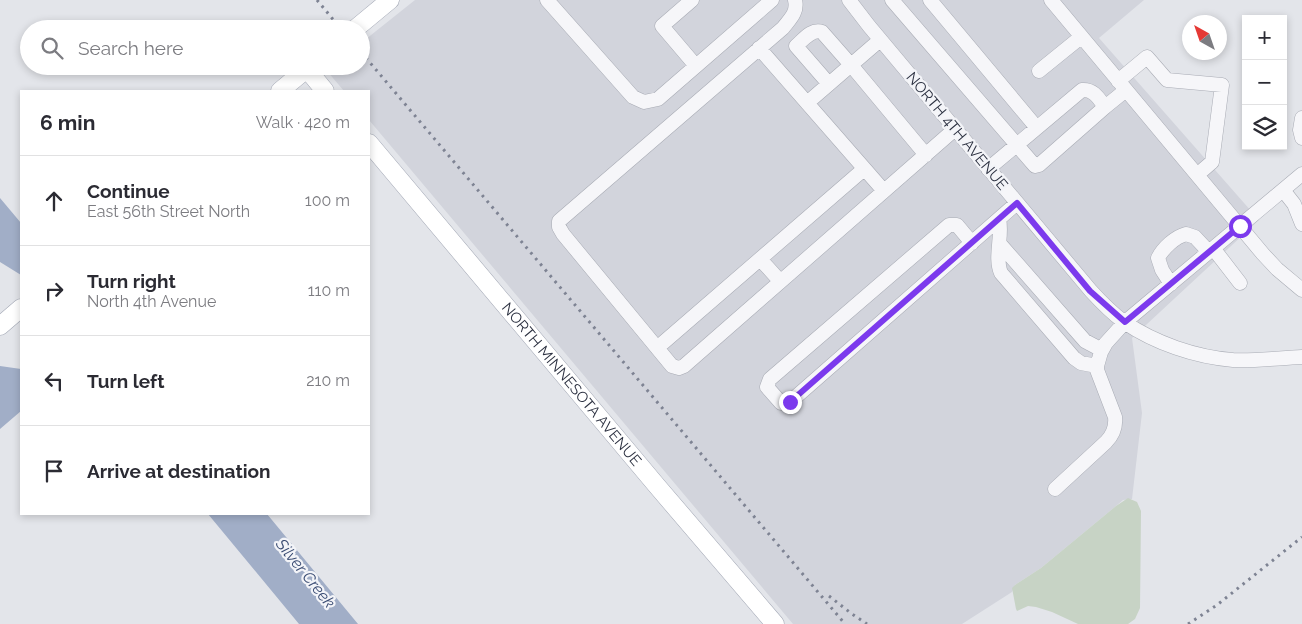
<!DOCTYPE html>
<html lang="en">
<head>
<meta charset="utf-8">
<style>
	body { margin:0; font-family:Raleway,sans-serif; background:#f2f2f3; color:#2b2b33 }
	.controls { position:absolute; right:15px; top:15px; display:grid; overflow:hidden; border-radius:0px; box-shadow:0 2px 8px #0003 }
	.controls button { width:45px; height:45px; display:grid; place-items:center; padding:0; border:0; border-bottom:1px solid #e1e1e2; background:#fff; color:#2b2b33; font:25px sans-serif }
	.compass { position:absolute; left:1182px; top:15px; width:45px; height:45px; border-radius:50%; background:#fff; box-shadow:0 2px 8px #0003; rotate:320deg }
	.stop { position:absolute; width:15px; height:15px; margin:-11px; border:4px solid #7c3aed; border-radius:50%; background:#fff }
	.stop.end { background:#7c3aed; border-color:#fff; box-shadow:0 1px 5px #0008 }
	.list { margin:0; padding:0; list-style:none }
	h2 { display:flex; justify-content:space-between; align-items:center; height:65px; margin:0; padding:0 20px; font-size:21px }
	h2 small { font-size:16px; font-weight:400; color:#7c7c81 }
	.list li { display:grid; grid-template-columns:32px 1fr auto; gap:15px; align-items:center; box-sizing:border-box; height:90px; padding:0 20px; border-top:1px solid #e1e1e2 }
	.list b { display:block; font-size:19px; white-space:nowrap }
	.list p { margin:0; font-size:16px; white-space:nowrap; color:#7c7c81 }
	.list em { font-size:16px; font-style:normal; color:#7c7c81 }
	.icon { flex:none; width:28px; height:28px; fill:none; stroke:currentColor; stroke-width:2; stroke-linecap:round; stroke-linejoin:round }
	.map { position:relative; flex:none; width:1302px; height:624px; overflow:hidden }
	.search { position:absolute; background:#fff; box-shadow:0 2px 8px #0003; left:20px; top:20px; width:350px; height:55px; display:flex; align-items:center; gap:12px; box-sizing:border-box; padding:0 18px; border-radius:28px; color:#7c7c81; font-size:19px }
	.panel { position:absolute; background:#fff; box-shadow:0 2px 8px #0003; left:20px; top:90px; width:350px; height:425px; border-radius:0px }
	.map>svg:first-child { display:block }
	.built { fill:#d2d4dc }
	.green { fill:#c7d3c5 }
	.water { fill:#a1aec7 }
	.lines { fill:none; stroke-linecap:round; stroke-linejoin:round }
	.minor-casing { stroke:#a8abb4; stroke-width:15 }
	.major-casing { stroke:#a3a8b5; stroke-width:19 }
	.minor { stroke:#f6f6f9; stroke-width:14 }
	.major { stroke:#fff; stroke-width:18 }
	.rail { stroke:#7e8393; stroke-width:3; stroke-dasharray:2.5 5; stroke-linecap:butt }
	.route { stroke:#7c3aed; stroke-width:6 }
	.labels { text-anchor:middle; stroke-width:4.5; stroke-linejoin:round; paint-order:stroke }
	.street-label { font-size:15px; fill:#2c3141; stroke:#f3f4f8 }
	.water-label { font-size:16px; font-style:italic; fill:#394b72; stroke:#f3f4f8 }
</style>
</head>
<body>
<div class="map">
<svg width="1302" height="624" viewBox="0 0 1302 624">
	<rect width="100%" height="100%" fill="#e3e5ea"/>
	<path class="built" d="M415 0H1144L1099 38 1259 220 1132 338 1142 413 1132 499 1123 500 1116 506 1041 568 1015 585 1012 592 962 624H793L369 120V91H344L327 71 333 66H361V43Z"/>
	<path class="green" d="M1128 498 1137 502 1141 511 1140 608 1135 619 1128 624H1078L1052 612 1036 607 1028 606 1017 611 1016 609 1012 588 1015 585 1041 568 1116 506Z"/>
	<path class="water" d="M0 198 21 223V275L0 262Z
		M0 366 21 369V411L0 429Z
		M208 514H267L358 624H299Z"/>
	<g class="lines">
		<defs>
			<path id="minor" d="M547 0 633 97 644 102 658 99 772 0
				M692 0 662 26 696 66
				M795 0C798 12 790 19 783 28L559 221V227L563 234 672 366 679 368 684 366 955 129
				M849 0 869 26 1091 291C1101 302 1112 313 1124 322 1155 343 1195 357 1233 360 1256 361 1279 358 1302 357
				M892 0 1035 166 1039 165 1105 107
				M930 0 1037 128
				M1051 0 1263 254 1277 269 1302 290
				M880 40 851 65 926 155
				M759 48 884 191
				M1039 71 1081 37
				M1118 81 1147 57 1167 80 1222 85 1212 162 1197 175
				M807 103 851 65 822 32C812 28 803 40 796 46L829 84
				M1302 118 1300 130 1302 138
				M988 169 1082 90C1094 89 1099 99 1105 107L1126 90
				M1283 190 1294 204 1302 224
				M999 219C1003 236 994 257 1001 273L1074 358 1081 363 1097 366
				M972 243 957 225H949L770 379 767 387 781 403 790 402 1017 203
				M1000 244 1085 341 1102 350
				M1213 248 1240 283
				M760 259 780 281
				M1171 284 1162 270 1158 258C1163 248 1175 237 1186 234L1195 237 1209 252
				M657 348 864 169
				M1055 489 1106 442C1113 435 1116 426 1115 417L1097 370V366L1101 352 1106 343 1125 322 1302 174"/>
			<g id="major">
				<path d="M355 29 390 0"/>
				<path d="M307 69 325 91"/>
				<path d="M280 91 310 66"/>
				<path id="s1" d="M369 143 657 486 775 624"/>
				<path d="M0 326 21 308"/>
			</g>
		</defs>
		<use href="#minor" class="minor-casing"/>
		<use href="#major" class="major-casing"/>
		<use href="#minor" class="minor"/>
		<use href="#major" class="major"/>
		<path class="rail" d="M317 0 341 29
			M361 52 845 624
			M829 596 852 614 867 624
			M1188 624 1217 605 1302 537"/>
	</g>
	<g class="lines">
		<path class="route" d="M790 402 1017 203 1090 291 1125 322 1240 226"/>
	</g>
	<g class="labels">
		<g class="street-label">
			<text transform="translate(957 131) rotate(50)" y="5">NORTH 4TH AVENUE</text>
			<text dy="5" stroke="none"><textPath href="#s1" startOffset="315">NORTH MINNESOTA AVENUE</textPath></text>
		</g>
		<g class="water-label">
			<text transform="translate(306 573) rotate(51)" y="6">Silver Creek</text>
		</g>
	</g>
</svg>
<div class="controls">
<button>+</button>
<button>−</button>
<button><svg class="icon" aria-label="layers" viewBox="0 0 24 24"><path d="M12 4l9 5-9 5-9-5zM3 14l9 5 9-5"/></svg></button>
</div>
<svg class="compass" viewBox="-18 -18 36 36"><path d="M0-13l5 13h-10z" fill="#e53935"/><path d="M0 13l5-13h-10z" fill="#7c7c81"/></svg>
<div class="stop" style="left:1240px;top:226px"></div>
<div class="stop end" style="left:790px;top:402px"></div>
<div class="search"><svg class="icon" aria-label="search" viewBox="0 0 24 24"><circle cx="10" cy="10" r="6"/><path d="M15 15l6 6"/></svg>Search here</div>
<section class="panel">
<h2>6 min<small>Walk · 420 m</small></h2>
<ul class="list">
<li><svg class="icon" aria-label="ahead" viewBox="0 0 24 24"><path d="M12 20V5M6 11l6-6 6 6"/></svg><div><b>Continue</b><p>East 56th Street North</p></div><em>100 m</em></li>
<li><svg class="icon" aria-label="right" viewBox="0 0 24 24"><path d="M7 20v-9h11M14 6l5 5-5 5"/></svg><div><b>Turn right</b><p>North 4th Avenue</p></div><em>110 m</em></li>
<li><svg class="icon" aria-label="left" viewBox="0 0 24 24"><path d="M17 20v-9H6M10 6l-5 5 5 5"/></svg><div><b>Turn left</b></div><em>210 m</em></li>
<li><svg class="icon" aria-label="arrive" viewBox="0 0 24 24"><path d="M6 21V4h12l-3 4 3 4H6"/></svg><div><b>Arrive at destination</b></div></li>
</ul>
</section>
</div>
</body>
</html>
